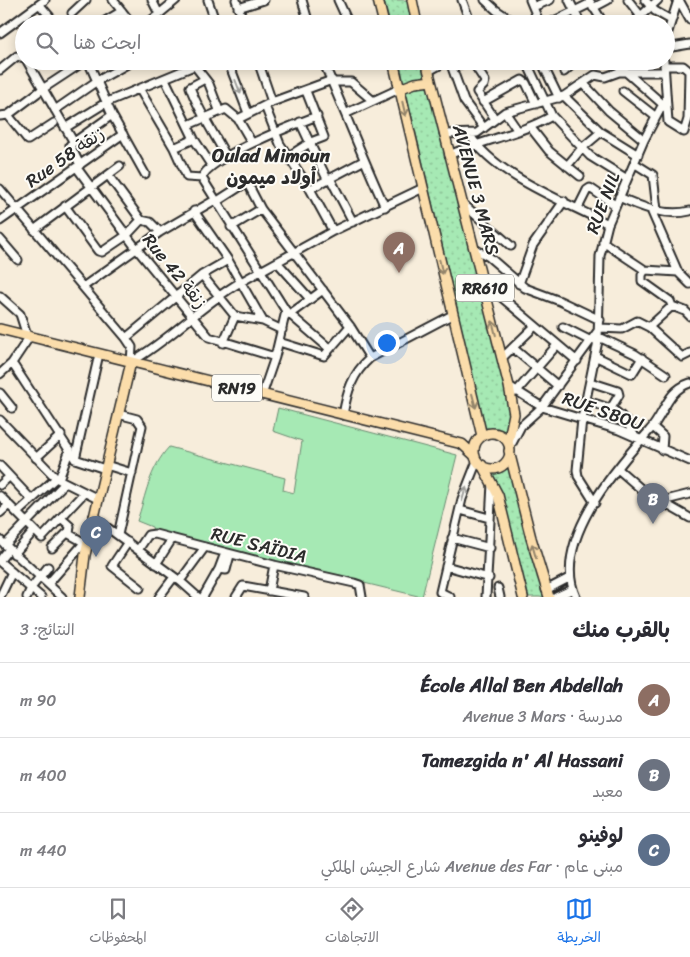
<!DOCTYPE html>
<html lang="ar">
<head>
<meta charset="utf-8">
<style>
	body { margin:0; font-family:Sriracha,"Playpen Sans Arabic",sans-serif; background:#f2f2f3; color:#2b2b33; direction:rtl }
	.you { position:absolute; left:386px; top:342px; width:18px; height:18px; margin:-12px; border:4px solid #fff; border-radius:50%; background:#1a73e8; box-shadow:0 0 0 8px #1a73e833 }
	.badge { display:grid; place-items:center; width:32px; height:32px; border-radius:50%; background:#1a73e8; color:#fff; font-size:16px; font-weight:700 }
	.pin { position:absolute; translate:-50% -41px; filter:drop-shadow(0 1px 2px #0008) }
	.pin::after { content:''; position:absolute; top:26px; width:18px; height:15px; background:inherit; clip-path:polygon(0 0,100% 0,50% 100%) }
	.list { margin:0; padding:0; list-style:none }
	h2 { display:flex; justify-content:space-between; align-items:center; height:65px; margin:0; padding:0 20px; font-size:21px }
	h2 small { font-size:16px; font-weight:400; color:#7c7c81 }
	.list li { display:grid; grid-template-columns:32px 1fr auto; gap:15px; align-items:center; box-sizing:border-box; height:75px; padding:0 20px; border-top:1px solid #e1e1e2 }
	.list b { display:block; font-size:19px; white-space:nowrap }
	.list p { margin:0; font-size:16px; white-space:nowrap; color:#7c7c81 }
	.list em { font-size:16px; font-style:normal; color:#7c7c81 }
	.icon { flex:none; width:28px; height:28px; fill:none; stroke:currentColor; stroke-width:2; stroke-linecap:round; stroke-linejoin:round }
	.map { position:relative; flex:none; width:690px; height:597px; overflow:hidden; direction:ltr }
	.search { position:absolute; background:#fff; box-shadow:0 2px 12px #0003; left:15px; right:15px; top:15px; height:55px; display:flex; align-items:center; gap:12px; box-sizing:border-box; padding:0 18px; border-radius:28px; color:#7c7c81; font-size:19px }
	.sheet { height:290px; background:#fff }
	nav { display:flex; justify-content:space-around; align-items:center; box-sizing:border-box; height:70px; border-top:1px solid #e1e1e2; background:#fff; font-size:14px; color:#7c7c81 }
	nav a { display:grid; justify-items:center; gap:2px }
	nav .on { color:#1a73e8 }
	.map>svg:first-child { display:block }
	.green { fill:url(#green-dots); stroke:#688a70 }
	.pitch { fill:#a6e9b4; stroke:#688a70 }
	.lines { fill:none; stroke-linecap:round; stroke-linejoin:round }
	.minor-casing { stroke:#2b2b2b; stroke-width:11 }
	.major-casing { stroke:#2b2b2b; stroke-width:12 }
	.minor { stroke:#fdfcf7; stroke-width:7 }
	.major { stroke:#fbddab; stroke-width:9 }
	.oneway { stroke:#9e9e9b }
	.oneway2 { stroke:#93846b }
	.labels { text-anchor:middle; stroke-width:4; stroke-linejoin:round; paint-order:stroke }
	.shield { fill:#fdfcf7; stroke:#6a6a68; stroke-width:1 }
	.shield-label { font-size:16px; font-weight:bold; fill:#2b2b2b }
	.street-label { font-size:18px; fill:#2b2b2b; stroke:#fdfcf7 }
	.neighbourhood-label { font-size:19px; font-weight:bold; fill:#2b2b2b; stroke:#fdfcf7 }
</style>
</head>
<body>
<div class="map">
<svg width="690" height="597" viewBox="0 0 690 597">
	<defs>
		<pattern id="green-dots" width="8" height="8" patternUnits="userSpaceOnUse" patternTransform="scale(1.25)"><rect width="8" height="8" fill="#a6e9b4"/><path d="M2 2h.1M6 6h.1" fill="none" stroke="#8fc89b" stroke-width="1.8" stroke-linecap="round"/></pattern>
	</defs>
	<rect width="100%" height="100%" fill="#f7eddb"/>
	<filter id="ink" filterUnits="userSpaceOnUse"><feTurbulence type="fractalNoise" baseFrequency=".02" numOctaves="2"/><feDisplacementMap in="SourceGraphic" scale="10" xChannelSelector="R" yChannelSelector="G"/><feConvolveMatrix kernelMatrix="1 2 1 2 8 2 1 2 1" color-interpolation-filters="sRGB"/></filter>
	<g filter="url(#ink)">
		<path class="green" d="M384 0H409L415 24H390Z
			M399 61H424L510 410 509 436 495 430 486 432Z
			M511 466 549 597H529L493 473H500Z"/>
		<path class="pitch" d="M278 408 457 455 422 597 153 532 152 527 137 521C146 495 149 469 169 447L285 478 283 490 294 493 302 441 273 431Z"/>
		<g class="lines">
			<defs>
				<path id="minor" d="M113 0 132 24
					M152 0 159 14
					M208 0 216 24
					M236 0 244 24
					M302 0 309 24
					M338 0 349 24
					M462 0 471 24
					M485 0 496 10 517 24
					M530 0 540 24
					M569 0 581 24
					M589 0 604 24
					M628 0 640 15
					M645 0 655 11 671 20
					M679 0 690 20
					M40 5 56 24
					M533 7 550 0
					M238 8 264 0
					M593 8 608 0
					M72 13 86 0
					M100 24 122 11
					M147 24 176 0
					M491 24 505 16
					M548 24 591 3
					M632 24 658 0
					M0 33 45 0
					M666 38 678 0
					M666 48 690 44
					M27 61 73 141
					M88 61 112 115 145 174
					M191 61 209 84 219 110
					M228 61 248 113
					M258 61 272 102
					M323 61C344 110 363 159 385 207
					M472 61 485 81 484 85 477 92 495 119
					M526 61 552 116 590 156 627 179
					M541 61 559 98
					M619 61 625 71 666 107
					M450 62 464 101 484 128
					M664 66H683L689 71 688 119 684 132 668 122 664 61
					M0 70 17 56 24 58
					M429 71 445 62 461 64 468 61
					M564 72 576 61
					M165 79 194 139 211 165
					M205 79 190 87C199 112 214 133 226 156
					M333 82H351L372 100
					M583 83 609 111 644 140
					M140 90 174 148 187 177 202 178
					M623 91 656 117
					M564 96 601 132 638 155
					M483 102 522 80 526 83 536 104
					M265 106 280 144 310 189 333 231
					M55 110 97 81 133 61
					M505 112 518 131
					M347 113 399 89
					M8 115 28 140 54 123
					M0 116 8 115 44 88 85 61
					M317 116C296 124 207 158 202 178L286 311 330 349 350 326
					M238 119 272 102 332 80
					M300 122 327 179
					M188 125 226 109 238 119 252 143
					M65 128 107 102 206 61
					M531 128 549 151 580 176
					M444 134 477 133 505 112 564 96 595 75 605 77 619 72H664
					M470 135C494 175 566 202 608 224
					M174 148 194 139
					M449 155C483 140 520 134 552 116
					M289 156 311 142 324 137 306 91
					M634 163 653 175 657 210
					M80 165 70 145 112 115
					M567 166 582 148 601 132
					M77 168 136 248 209 337 275 357
					M108 175 141 220 150 222 160 232
					M330 178 353 222
					M0 189 126 338 132 347 131 362
					M310 189 363 161
					M619 197C641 207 665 217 690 211
					M216 202 244 184 249 186 261 209 350 326 370 358
					M462 203 511 246
					M65 206 98 251 102 252 127 235 141 220
					M578 208 587 190 590 188 615 205
					M651 210 678 272 690 284
					M194 211 228 260 263 321
					M0 221 123 134
					M231 227 261 209
					M34 230 120 166
					M0 239 18 260
					M603 242 645 270 678 272
					M475 249 489 257 525 288 560 301 600 320
					M277 262 310 299
					M645 270 642 275V281L670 301 672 306 685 311 690 316
					M202 275 235 316 263 321 282 330
					M519 284 533 245 564 201
					M83 287 160 232 215 200
					M485 289 500 296 577 361
					M0 296 20 314 28 339 12 363 0 374
					M290 314 323 290
					M563 327 591 341
					M649 327 672 306
					M599 337 635 354 666 375
					M126 338 202 275 228 260
					M279 342 324 356 330 349
					M223 343 235 316
					M513 348 558 386
					M595 356 632 374 642 358
					M502 358 535 326
					M131 362C170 340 200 306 239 283L333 231 423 188
					M12 363 75 459
					M590 382 618 391 619 395 611 408
					M509 386 542 407 619 430 690 461
					M516 392 557 345
					M0 393 12 408
					M262 395 275 357 286 311
					M586 401C613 408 623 411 635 437
					M343 415C347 392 352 374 370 358L452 315
					M0 420 56 478 98 499
					M653 427 663 436 662 450
					M509 449 521 426 542 407 600 328 622 329 637 321 649 327 682 357 690 353
					M36 458 61 435
					M75 459 99 354
					M75 459 105 469
					M106 465 132 473
					M0 466 31 499
					M618 469 641 489 650 504 690 494
					M59 479 70 449
					M0 485 9 477
					M0 496 42 538 84 493
					M662 502 690 518
					M595 503 578 476 577 470 582 419 598 341 600 256 608 224 644 140 663 104
					M460 510 489 518
					M0 513 9 505
					M17 513 56 478
					M93 517 180 581 198 597
					M61 518 70 526 69 534
					M118 535 142 426 137 419 118 414
					M452 538 490 548
					M0 540 62 597
					M128 542 112 566 140 588
					M5 545 65 483
					M52 548 67 533 87 544
					M138 550 148 535 155 534 274 565 354 583 360 585 362 597
					M14 554 34 531
					M0 560 9 549
					M0 562 41 597
					M156 564 172 539
					M446 566 489 578
					M219 569 226 570 230 555
					M180 581 205 547
					M48 584 84 543
					M498 588 500 597
					M546 590 569 578
					M269 591 274 565
					M0 597 12 572
					M27 597 31 588 48 567
					M159 597 174 577
					M203 597 219 569 225 553
					M236 597 243 586 304 597
					M450 597 440 592 462 499 477 461
					M486 597 492 483
					M556 597 573 589
					M576 597C551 543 615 469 649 431 665 414 666 391 690 383"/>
				<path id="major" d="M378 0 384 24
					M412 0 417 24
					M393 61 482 436
					M426 61 509 386 514 414 508 443
					M399 89 415 83 431 81
					M0 329 462 444 475 456
					M474 451a18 18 0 1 1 36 0a18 18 0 1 1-36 0Z
					M509 451 531 538 549 597
					M482 465 498 495 523 597
					M80 597 85 555 131 362"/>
			</defs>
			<use href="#minor" class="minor-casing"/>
			<use href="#major" class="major-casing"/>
			<use href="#minor" class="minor"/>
			<use href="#major" class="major"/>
		</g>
		<defs><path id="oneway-shaft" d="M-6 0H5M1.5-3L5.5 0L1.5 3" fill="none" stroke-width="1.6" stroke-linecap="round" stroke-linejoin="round" transform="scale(1.25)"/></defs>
		<g class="oneway">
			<use href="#oneway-shaft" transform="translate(238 87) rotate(69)"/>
			<use href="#oneway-shaft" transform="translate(464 494) rotate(-74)"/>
		</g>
		<g class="oneway2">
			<use href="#oneway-shaft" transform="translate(404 109) rotate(77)"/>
			<use href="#oneway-shaft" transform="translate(441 267) rotate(77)"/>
			<use href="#oneway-shaft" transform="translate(494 328) rotate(-104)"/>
			<use href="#oneway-shaft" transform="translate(474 401) rotate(75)"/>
			<use href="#oneway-shaft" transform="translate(534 551) rotate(-106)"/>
		</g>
	</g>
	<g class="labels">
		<g class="shield">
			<rect x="456" y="274.5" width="58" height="27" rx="4"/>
			<rect x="212" y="374.5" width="50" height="27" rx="4"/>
		</g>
		<g class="shield-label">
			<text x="485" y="294">RR610</text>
			<text x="237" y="394">RN19</text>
		</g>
		<g class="street-label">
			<text transform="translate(65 157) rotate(-35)" y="6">Rue 58 زنقة</text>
			<text transform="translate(476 190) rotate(75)" y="6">AVENUE 3 MARS</text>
			<text transform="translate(603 203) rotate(-69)" y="6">RUE NIL</text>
			<text transform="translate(175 271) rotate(51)" y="6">Rue 42 زنقة</text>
			<text transform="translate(603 411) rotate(19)" y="6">RUE SBOU</text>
			<text transform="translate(259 545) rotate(14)" y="6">RUE SAÏDIA</text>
		</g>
		<g class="neighbourhood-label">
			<text x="271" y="162">Oulad Mimoun<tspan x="271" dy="22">أولاد ميمون</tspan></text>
		</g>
	</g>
</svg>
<div class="you"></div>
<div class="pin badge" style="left:399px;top:273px;background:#8d6e63">A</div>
<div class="pin badge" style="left:653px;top:524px;background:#6b7280">B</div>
<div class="pin badge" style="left:96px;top:557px;background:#5c6f8a">C</div>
<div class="search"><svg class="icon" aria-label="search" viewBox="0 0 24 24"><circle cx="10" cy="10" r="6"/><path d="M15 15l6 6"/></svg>ابحث هنا</div>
</div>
<section class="sheet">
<h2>بالقرب منك<small>النتائج: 3</small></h2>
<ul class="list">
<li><span class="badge" style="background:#8d6e63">A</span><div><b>École Allal Ben Abdellah</b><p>مدرسة · Avenue 3 Mars</p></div><em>90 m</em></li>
<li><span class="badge" style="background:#6b7280">B</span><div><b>Tamezgida n' Al Hassani</b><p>معبد</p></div><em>400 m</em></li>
<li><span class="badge" style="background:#5c6f8a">C</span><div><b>لوفينو</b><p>مبنى عام · Avenue des Far شارع الجيش الملكي</p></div><em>440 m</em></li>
</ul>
</section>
<nav>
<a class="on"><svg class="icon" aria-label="map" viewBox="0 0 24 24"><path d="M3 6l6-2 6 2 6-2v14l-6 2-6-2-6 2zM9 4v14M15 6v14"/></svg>الخريطة</a>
<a><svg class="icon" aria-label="directions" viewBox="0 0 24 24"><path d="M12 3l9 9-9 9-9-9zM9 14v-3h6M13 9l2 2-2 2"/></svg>الاتجاهات</a>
<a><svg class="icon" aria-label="saved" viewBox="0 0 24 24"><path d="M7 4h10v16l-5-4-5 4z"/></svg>المحفوظات</a>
</nav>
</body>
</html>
